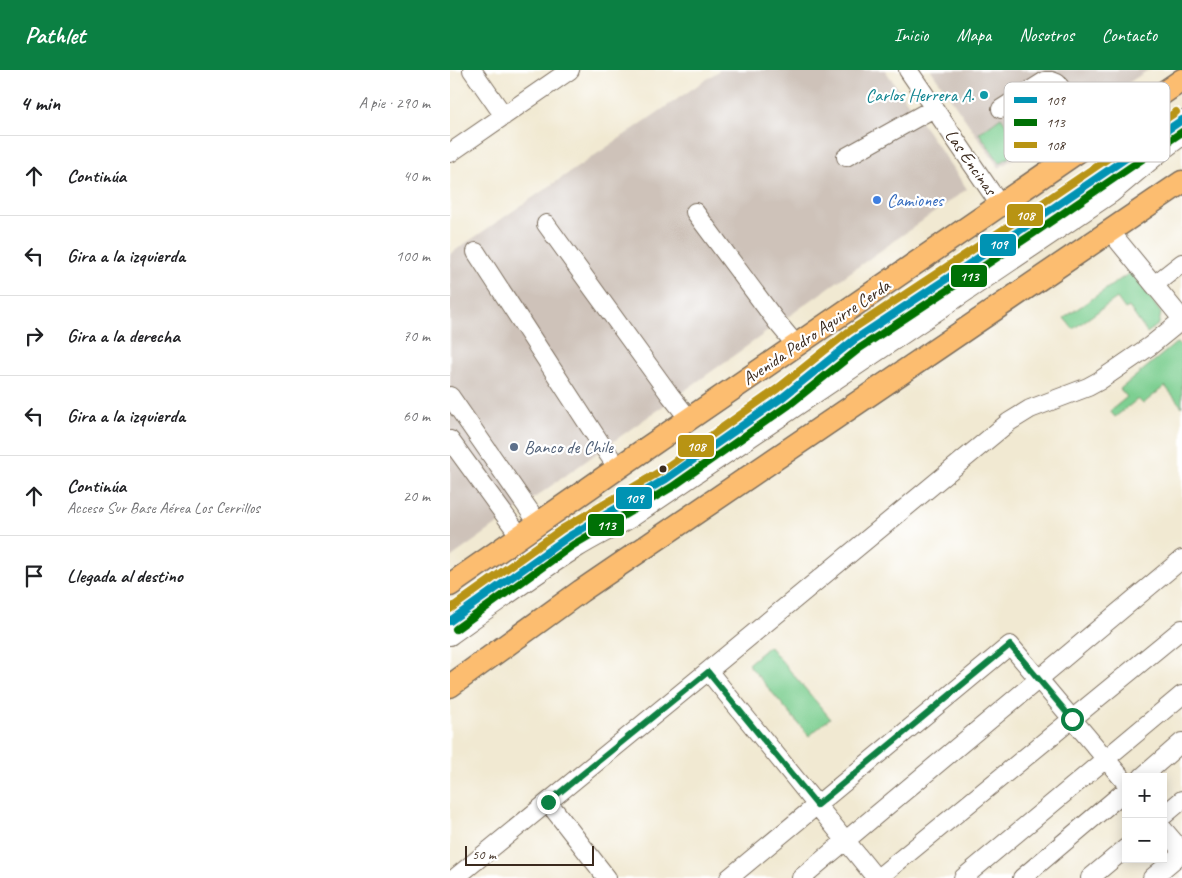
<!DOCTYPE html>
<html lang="es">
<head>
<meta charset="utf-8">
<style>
	body { margin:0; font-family:Caveat,sans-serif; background:#f2f2f2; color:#202124 }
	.controls { position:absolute; right:15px; bottom:15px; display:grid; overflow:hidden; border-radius:0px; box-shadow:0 2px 12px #0003 }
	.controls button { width:45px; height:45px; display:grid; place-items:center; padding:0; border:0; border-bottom:1px solid #e0e0e0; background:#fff; color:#202124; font:25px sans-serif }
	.scale { position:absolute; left:15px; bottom:12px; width:129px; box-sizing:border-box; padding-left:5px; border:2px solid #3b2a1e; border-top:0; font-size:14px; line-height:18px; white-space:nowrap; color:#3b2a1e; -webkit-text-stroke:4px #fff; paint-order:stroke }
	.stop { position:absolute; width:15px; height:15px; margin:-11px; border:4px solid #0b8043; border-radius:50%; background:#fff }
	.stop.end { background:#0b8043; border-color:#fff; box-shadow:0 1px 5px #0008 }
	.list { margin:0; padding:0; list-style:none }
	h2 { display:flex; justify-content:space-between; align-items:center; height:65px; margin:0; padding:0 20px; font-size:21px }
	h2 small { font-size:16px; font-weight:400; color:#757577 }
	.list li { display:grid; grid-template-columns:32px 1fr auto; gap:15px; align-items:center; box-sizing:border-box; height:80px; padding:0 20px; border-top:1px solid #e0e0e0 }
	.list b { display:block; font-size:19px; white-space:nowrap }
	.list p { margin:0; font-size:16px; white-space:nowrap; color:#757577 }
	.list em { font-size:16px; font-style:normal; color:#757577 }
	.icon { flex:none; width:28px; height:28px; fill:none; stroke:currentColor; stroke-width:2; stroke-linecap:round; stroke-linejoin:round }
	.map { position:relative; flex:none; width:732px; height:808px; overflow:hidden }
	header { display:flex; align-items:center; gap:30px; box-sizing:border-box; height:70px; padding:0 25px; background:#0b8043; color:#fff }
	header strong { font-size:24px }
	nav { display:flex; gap:28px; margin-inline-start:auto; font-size:18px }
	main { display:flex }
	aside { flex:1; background:#fff }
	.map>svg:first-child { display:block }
	.industrial { fill:#cec2b9 }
	.green { fill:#7dcf91; stroke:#5c7c58 }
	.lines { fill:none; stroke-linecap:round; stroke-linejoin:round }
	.minor-casing { stroke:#7b6d5d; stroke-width:20 }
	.major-casing { stroke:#7b6d5d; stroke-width:25 }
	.minor { stroke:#fff; stroke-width:18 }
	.major { stroke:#fcbd6f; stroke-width:22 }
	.bus-1-casing { stroke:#fff; stroke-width:11 }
	.bus-2-casing { stroke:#fff; stroke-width:11 }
	.bus-3-casing { stroke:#fff; stroke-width:11 }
	.bus-1 { stroke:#0093b3; stroke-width:8 }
	.bus-2 { stroke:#007106; stroke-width:8 }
	.bus-3 { stroke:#b89413; stroke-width:8 }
	.route { stroke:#0b8043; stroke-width:6 }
	.culture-dot { fill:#0f9aa8; stroke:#fff; stroke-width:2 }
	.shop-dot { fill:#3f7fe0; stroke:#fff; stroke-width:2 }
	.service-dot { fill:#5c6f8a; stroke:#fff; stroke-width:2 }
	.bus-dot { fill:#3b2a1e; stroke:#fff; stroke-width:2 }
	.labels { text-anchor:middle; stroke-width:4.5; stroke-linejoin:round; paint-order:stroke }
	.culture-label { font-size:18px; fill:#0d838f; stroke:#fff; text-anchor:end }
	.street-label { font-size:18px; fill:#3b2a1e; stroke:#fff }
	.shop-label { font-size:18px; fill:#366cbe; stroke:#fff; text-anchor:start }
	.service-label { font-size:18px; fill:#4e5e75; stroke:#fff; text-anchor:start }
	.key { fill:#fff; stroke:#c4bfbc; stroke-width:1 }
	.key-label { font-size:14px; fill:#3b2a1e }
	.line-badge { stroke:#fff; stroke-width:2 }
	.badge-label { font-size:14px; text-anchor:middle; font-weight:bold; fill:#fff }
</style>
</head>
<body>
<header>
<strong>Pathlet</strong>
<nav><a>Inicio</a><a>Mapa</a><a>Nosotros</a><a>Contacto</a></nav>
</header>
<main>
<aside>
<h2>4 min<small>A pie · 290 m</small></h2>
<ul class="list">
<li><svg class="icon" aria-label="ahead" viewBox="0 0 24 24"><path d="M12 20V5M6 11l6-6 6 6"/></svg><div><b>Continúa</b></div><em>40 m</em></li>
<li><svg class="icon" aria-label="left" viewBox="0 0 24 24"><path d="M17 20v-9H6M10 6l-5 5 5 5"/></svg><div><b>Gira a la izquierda</b></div><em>100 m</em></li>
<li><svg class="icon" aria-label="right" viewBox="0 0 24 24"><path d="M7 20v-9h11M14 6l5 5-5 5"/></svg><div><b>Gira a la derecha</b></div><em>70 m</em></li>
<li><svg class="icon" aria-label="left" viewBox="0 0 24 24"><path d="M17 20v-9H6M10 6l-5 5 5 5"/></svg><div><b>Gira a la izquierda</b></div><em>60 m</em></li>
<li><svg class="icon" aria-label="ahead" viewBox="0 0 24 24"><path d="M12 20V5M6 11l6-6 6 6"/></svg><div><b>Continúa</b><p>Acceso Sur Base Aérea Los Cerrillos</p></div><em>20 m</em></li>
<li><svg class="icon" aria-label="arrive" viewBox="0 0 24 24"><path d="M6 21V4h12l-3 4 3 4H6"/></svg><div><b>Llegada al destino</b></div></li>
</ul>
</aside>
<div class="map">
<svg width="732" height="808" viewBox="0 0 732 808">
	<rect width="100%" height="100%" fill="#fff"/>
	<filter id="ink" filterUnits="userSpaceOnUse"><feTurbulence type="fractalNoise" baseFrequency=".02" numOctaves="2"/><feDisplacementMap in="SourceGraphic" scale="10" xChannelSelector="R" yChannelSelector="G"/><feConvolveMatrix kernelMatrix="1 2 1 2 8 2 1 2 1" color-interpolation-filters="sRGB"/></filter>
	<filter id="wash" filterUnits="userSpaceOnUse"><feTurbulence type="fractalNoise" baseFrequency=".0096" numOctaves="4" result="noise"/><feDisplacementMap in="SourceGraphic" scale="20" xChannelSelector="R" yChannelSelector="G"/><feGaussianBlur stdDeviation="1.12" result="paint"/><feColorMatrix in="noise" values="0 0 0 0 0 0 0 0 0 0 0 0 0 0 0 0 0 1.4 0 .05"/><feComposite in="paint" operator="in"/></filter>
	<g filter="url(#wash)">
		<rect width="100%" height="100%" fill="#f1e9d2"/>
		<path class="industrial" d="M270 0H435L517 119 0 488V184Z
			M481 0H698L549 98Z"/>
		<path class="green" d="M595 23 605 27 618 46 550 93 529 63 551 47 557 56 584 38V24Z
			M681 202 711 243 709 254 697 263 679 237 675 239 667 228 623 259 614 248Z
			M726 273 732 276V337L715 316 693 334 688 329 665 347 660 341 677 327 670 319Z
			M319 576 380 648 359 666 298 594Z"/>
	</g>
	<g filter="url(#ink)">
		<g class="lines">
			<defs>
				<path id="minor" d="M22 0 54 46
					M458 0 550 135
					M551 39 595 11H602L607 13 631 46 644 70
					M0 83 120 0
					M396 87 484 38
					M245 142 326 251 346 275
					M96 154 220 325 239 349
					M660 161 732 249
					M26 182 149 371 168 398
					M704 215 732 193
					M0 326 88 453
					M0 370 70 466
					M0 551 76 496 118 467 216 409 333 327 404 270 578 155 732 50
					M0 566C42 536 83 506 126 479 145 467 165 458 183 447L661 124 716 78 732 66
					M258 601 426 808
					M692 707 732 672
					M98 732 157 808
					M713 746 732 730
					M713 759 732 781
					M5 808 258 601 559 352 580 339 638 317 649 311 700 276 732 250
					M279 808 560 575 676 713
					M351 808 732 489
					M428 808 732 559
					M513 808 732 625
					M572 808 676 720
					M640 808 676 778
					M702 808 732 783"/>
				<path id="major" d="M0 515 175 393 732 10
					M0 616 131 521 732 112"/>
			</defs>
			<use href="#minor" class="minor-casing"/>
			<use href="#major" class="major-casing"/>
			<use href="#minor" class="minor"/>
			<use href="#major" class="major"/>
			<defs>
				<path id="bus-1" d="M0 551 118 467 216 409 333 327 404 270 578 155 732 50"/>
				<path id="bus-2" d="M6 559 123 475 222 417 339 335 410 278 584 163 732 62"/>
				<path id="bus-3" d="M0 539 112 459 211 401 327 319 398 262 572 147 726 42"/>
			</defs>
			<use href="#bus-1" class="bus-1-casing"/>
			<use href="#bus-2" class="bus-2-casing"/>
			<use href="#bus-3" class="bus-3-casing"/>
			<use href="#bus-1" class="bus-1"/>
			<use href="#bus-2" class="bus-2"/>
			<use href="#bus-3" class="bus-3"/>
		</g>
	</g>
	<g class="lines" filter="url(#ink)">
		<path class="route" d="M98 732 258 602 367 735 560 575 622 649"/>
	</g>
	<circle class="culture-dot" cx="534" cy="25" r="5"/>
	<circle class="shop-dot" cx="427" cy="130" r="5"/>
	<circle class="service-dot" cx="64" cy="377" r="5"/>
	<circle class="bus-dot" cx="213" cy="399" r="4.5"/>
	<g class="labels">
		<g class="culture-label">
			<text x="524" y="31">Carlos Herrera A.</text>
		</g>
		<g class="street-label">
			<text transform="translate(521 92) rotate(55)" y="6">Las Encinas</text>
			<text transform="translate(366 262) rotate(-34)" y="6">Avenida Pedro Aguirre Cerda</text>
		</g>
		<g class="shop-label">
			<text x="437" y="136">Camiones</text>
		</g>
		<g class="service-label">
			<text x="74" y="383">Banco de Chile</text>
		</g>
	</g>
	<rect x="554" y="12" width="166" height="80" rx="8" class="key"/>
	<rect x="564" y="27" width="23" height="6" fill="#0093b3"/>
	<rect x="564" y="49" width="23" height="7" fill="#007106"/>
	<rect x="564" y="72" width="23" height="6" fill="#b89413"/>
	<g class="key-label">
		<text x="596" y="35">109</text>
		<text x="596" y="57">113</text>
		<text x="596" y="80">108</text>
	</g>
	<g class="line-badge">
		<rect x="556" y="133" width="38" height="24" rx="5" fill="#b89413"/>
		<rect x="529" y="163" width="38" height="24" rx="5" fill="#0093b3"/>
		<rect x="500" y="194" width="38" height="24" rx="5" fill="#007106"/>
		<rect x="227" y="364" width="38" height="24" rx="5" fill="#b89413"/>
		<rect x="165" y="416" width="38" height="24" rx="5" fill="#0093b3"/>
		<rect x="137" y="443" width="38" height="24" rx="5" fill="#007106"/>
	</g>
	<g class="badge-label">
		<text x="575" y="150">108</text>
		<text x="548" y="179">109</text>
		<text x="519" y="211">113</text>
		<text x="246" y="381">108</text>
		<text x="184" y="433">109</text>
		<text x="156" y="460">113</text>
	</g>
</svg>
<div class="controls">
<button>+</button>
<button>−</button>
</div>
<div class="scale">50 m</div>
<div class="stop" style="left:622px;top:649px"></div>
<div class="stop end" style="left:98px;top:732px"></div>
</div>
</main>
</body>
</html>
